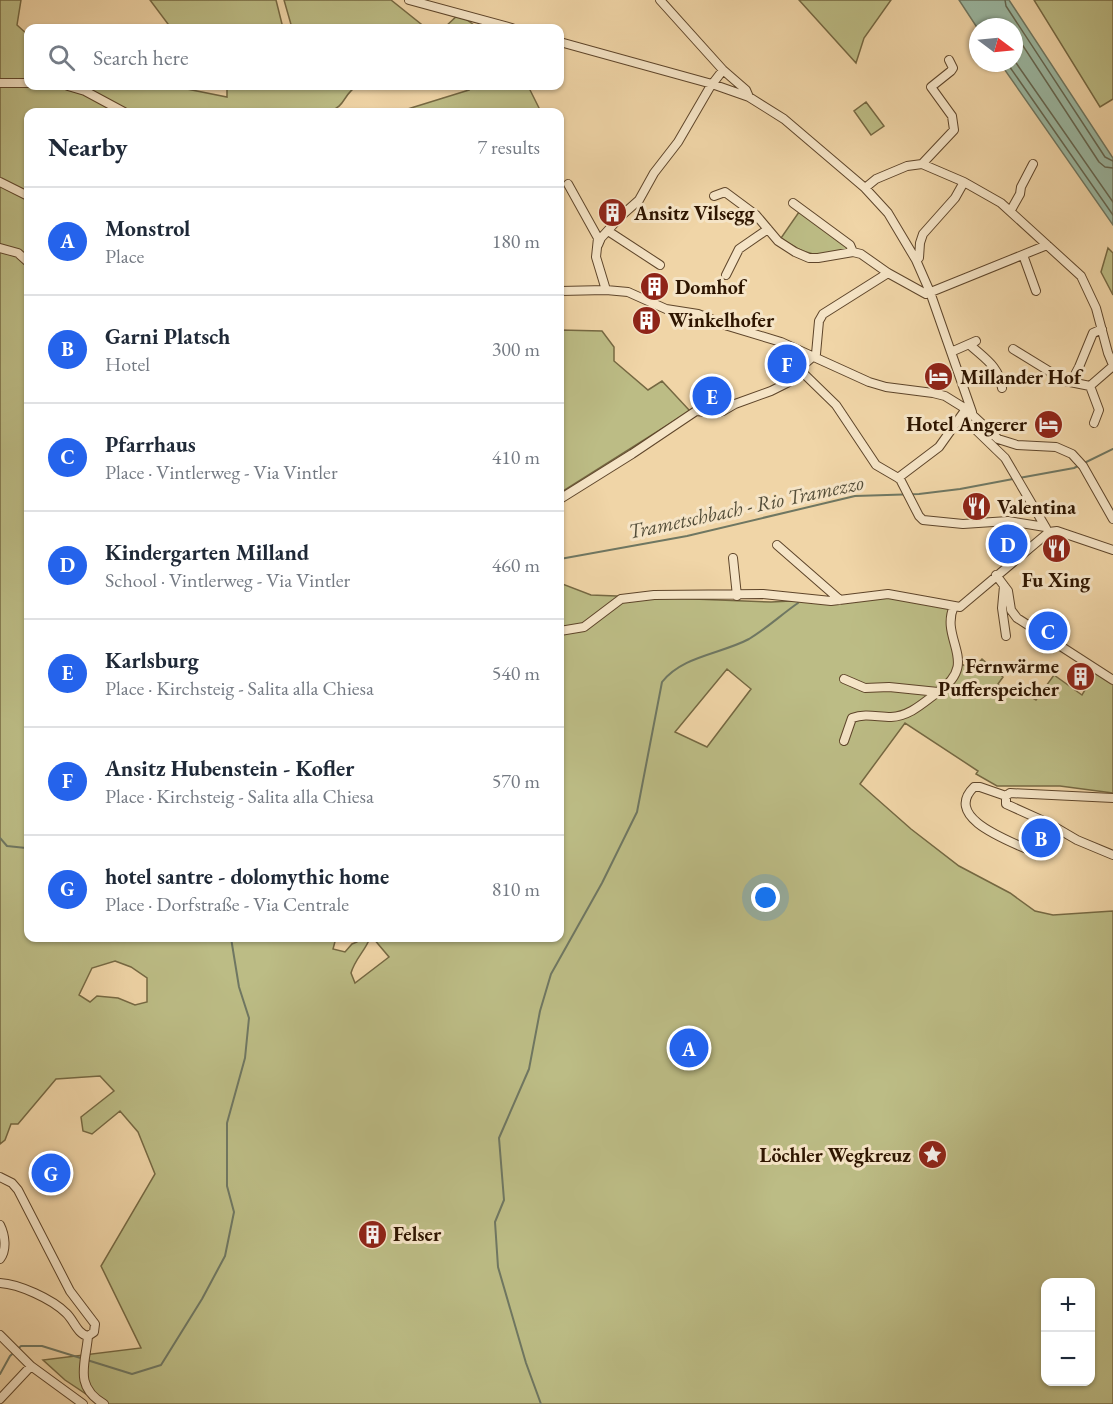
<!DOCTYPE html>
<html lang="en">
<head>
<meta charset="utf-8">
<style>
	body { margin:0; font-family:"EB Garamond",serif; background:#f2f2f3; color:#1f2937 }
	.controls { position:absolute; right:18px; bottom:18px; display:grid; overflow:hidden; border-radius:12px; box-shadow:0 2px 4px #0004 }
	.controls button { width:54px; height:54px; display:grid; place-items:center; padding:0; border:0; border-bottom:2px solid #e0e1e3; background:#fff; color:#1f2937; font:30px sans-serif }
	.compass { position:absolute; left:969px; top:18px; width:54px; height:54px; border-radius:50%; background:#fff; box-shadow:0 2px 4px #0004; rotate:106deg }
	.you { position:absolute; left:766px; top:898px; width:21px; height:21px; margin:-15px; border:4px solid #fff; border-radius:50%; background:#1a73e8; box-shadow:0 0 0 9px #1a73e833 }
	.badge { display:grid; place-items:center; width:39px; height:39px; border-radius:50%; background:#2563eb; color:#fff; font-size:20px; font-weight:700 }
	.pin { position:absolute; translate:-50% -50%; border:3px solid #fff; box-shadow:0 2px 6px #0006 }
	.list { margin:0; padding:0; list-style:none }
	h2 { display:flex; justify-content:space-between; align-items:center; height:78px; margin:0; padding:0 24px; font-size:26px }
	h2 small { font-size:20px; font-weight:400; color:#747a83 }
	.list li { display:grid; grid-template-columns:39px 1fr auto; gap:18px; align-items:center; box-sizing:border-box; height:108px; padding:0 24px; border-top:2px solid #e0e1e3 }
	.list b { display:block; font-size:22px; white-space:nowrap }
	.list p { margin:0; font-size:20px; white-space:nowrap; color:#747a83 }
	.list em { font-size:20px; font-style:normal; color:#747a83 }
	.icon { flex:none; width:33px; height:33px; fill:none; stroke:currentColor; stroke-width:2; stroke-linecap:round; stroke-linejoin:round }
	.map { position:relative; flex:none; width:1113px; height:1404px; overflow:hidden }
	.search { position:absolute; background:#fff; box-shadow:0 2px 4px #0004; left:24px; top:24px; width:540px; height:66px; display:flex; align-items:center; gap:15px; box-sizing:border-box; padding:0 21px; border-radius:12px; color:#747a83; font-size:22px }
	.panel { position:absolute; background:#fff; box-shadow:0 2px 4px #0004; left:24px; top:108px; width:540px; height:834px; border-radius:12px }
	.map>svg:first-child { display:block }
	.green { fill:#bcbc85; stroke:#756842; stroke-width:1.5; fill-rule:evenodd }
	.water { fill:#9bb9a4; stroke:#6f7762; stroke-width:1.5 }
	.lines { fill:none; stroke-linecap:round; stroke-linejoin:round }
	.shore { stroke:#646752; stroke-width:1.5 }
	.stream { stroke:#6f7762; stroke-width:2 }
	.minor-casing { stroke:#5e452a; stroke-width:10 }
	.minor { stroke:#f5e4c6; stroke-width:8 }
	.labels { text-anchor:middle; stroke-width:6; stroke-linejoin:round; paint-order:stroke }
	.poi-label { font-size:20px; font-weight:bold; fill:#2e1500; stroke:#f5e4c6; text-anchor:start }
	.water-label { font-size:21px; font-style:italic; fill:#544e39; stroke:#f5e4c6 }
</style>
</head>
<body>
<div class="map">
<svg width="1113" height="1404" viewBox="0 0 1113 1404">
	<rect width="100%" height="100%" fill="#f0d5a7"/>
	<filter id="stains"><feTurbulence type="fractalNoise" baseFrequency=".00333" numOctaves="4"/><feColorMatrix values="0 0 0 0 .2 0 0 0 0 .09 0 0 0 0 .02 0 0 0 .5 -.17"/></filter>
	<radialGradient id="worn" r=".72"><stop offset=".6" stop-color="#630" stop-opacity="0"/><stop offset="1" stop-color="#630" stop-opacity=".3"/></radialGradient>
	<path class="green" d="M0 0H21L17 25 28 35V86H172L227 97V89L224 86H357C343 94 346 107 328 112H28V938H336L333 949 345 952 352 944 357 942 358 938H370C365 951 355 959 351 973L355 983 389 957 373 938H560V583L591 595 771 602 891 596 949 608 947 621 956 662 973 669 982 659 1003 677 998 684 1007 692 1012 686 1036 700 1054 675 1082 695 1095 673 1113 683V793L1060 786H997L976 774 978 771 905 723 860 784 911 829 959 866 1010 893 1035 911 1053 915 1113 911V1404H101L65 1380 43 1360 141 1348 101 1266 155 1174 138 1132 120 1111 92 1134 83 1131 81 1117 114 1091 100 1076 56 1079 18 1124H11L5 1140 0 1144ZM727 669 751 689 707 747 675 732ZM115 961 131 967 147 978V1002L135 1005 118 998 97 996 90 1002 79 995 92 968ZM1046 1282H1090V1382H1046Z
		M150 0H276L283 28H171Z
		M284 0H391L426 28H292Z
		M799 0H891L864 38 856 63Z
		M1034 0H1113V99L1100 107Z
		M459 14 478 28H444Z
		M467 86H528L541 112H398L469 90Z
		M866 102 884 126 871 135 854 111Z
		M799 212 846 245 847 249C820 260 803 254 781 238Z
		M1108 248 1113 253V295L1101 272Z
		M560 330 602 331 614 347V361L648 390 662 381 690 411 560 493Z"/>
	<path class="water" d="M959 0H1009L1113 158V225L1000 63H1014V27H978V29Z"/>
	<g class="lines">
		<path class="shore" d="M1005 0 1006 6 1105 157 1113 161
			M1014 32 1099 162 1105 167 1113 168
			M1014 60 1113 202
			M1007 63 1113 215"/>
		<path class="stream" d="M1019 478 1074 468 1113 449
			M560 559 687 536 855 496 919 494 960 489 1013 479
			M0 838 7 846 26 848 28 846
			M0 1374 10 1356 21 1346H42L132 1374 161 1365 202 1299 225 1256 234 1212 227 1186V1123L245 1058 249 1018 239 987 231 938
			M541 1404 526 1363 498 1267 495 1222 504 1200 499 1138 529 1069 540 1011 551 974 602 883 637 812 662 682C682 656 721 654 749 639 766 629 782 614 798 603"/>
		<defs>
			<path id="minor" d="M409 0 512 28
				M660 0 723 70 746 90 749 97
				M560 42 712 84 749 97 784 119 865 188 888 213 916 260 930 292 972 412
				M0 83H28
				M68 86 85 91 124 112
				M922 164 954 130 952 116 931 87 951 71 953 68 949 60
				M0 182 28 196
				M568 184 598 238 596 257 606 290
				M865 188 876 179 907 166 922 164 964 182 1001 203 1081 276 1096 308 1108 353 1113 365
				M714 196 725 192 756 215 778 241 795 252 809 258H818L853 252 861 254 888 273 926 294 1047 245
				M793 203 850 245 853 252
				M1011 210 1020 194 1021 187 1033 164
				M608 231 660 265
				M598 245 601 238 621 216 639 200 654 173 678 142 710 87 723 70
				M0 248 18 253 28 262
				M1023 255 1036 291
				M916 260 919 258 920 243 923 234 955 198 964 182
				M726 275 739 249 768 229
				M560 291 606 290 628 292 666 309 698 314 728 326 781 342 869 382 886 387 933 393 945 396 966 409 998 439 1017 445 1056 447 1072 454 1083 466 1113 519
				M969 344C985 359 999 366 1002 388
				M1013 349 1065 381 1090 386 1113 366
				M951 352 976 341
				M795 354 798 364 801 367
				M800 370 836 405 876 465 900 479 919 516 923 520 963 524 1008 521 1045 527
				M1071 382 1079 367 1093 333 1102 329
				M1090 386 1099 410 1094 423
				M976 430 1005 458 1046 528
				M898 478 939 447 966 409
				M560 499 632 454 696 411 716 413 723 411 735 404 771 391 793 380 801 367 816 354 819 321 823 314 888 273
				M1049 532 1057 531 1113 550
				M777 545 840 600
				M733 558 737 596
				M996 575 1008 591 1011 610 1017 618 1113 680
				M1004 586 1002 608 1006 636
				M560 631 584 627 621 599 654 595 763 594 831 601 888 594 960 607 1049 532
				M844 679 865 688 889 687 938 692C981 662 939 640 954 606
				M844 741 852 718C866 713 877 717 891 717 910 716 923 703 938 692
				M1006 796 980 787H974C940 820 1019 844 1040 855
				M1113 798 1010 793 1006 796V804L1048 823 1077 840 1113 855
				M0 1177 12 1183 18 1190 70 1291 95 1324 94 1332 88 1336
				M0 1225C5 1235 7 1250 0 1259
				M0 1283C19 1284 52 1299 66 1313 74 1320 77 1334 88 1336
				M0 1335 31 1366 83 1404
				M88 1336C86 1363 73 1386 104 1404
				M0 1399 31 1366"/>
		</defs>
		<use href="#minor" class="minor-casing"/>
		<use href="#minor" class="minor"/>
	</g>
	<defs>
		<symbol id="building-disc" viewBox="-11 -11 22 22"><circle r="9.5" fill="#8f2418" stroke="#f5e4c6"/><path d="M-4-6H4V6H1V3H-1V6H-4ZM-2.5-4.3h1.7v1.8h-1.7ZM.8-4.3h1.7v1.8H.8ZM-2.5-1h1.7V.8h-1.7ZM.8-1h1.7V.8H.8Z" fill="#fff"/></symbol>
		<symbol id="hotel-disc" viewBox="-11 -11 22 22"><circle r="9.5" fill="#8f2418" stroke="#f5e4c6"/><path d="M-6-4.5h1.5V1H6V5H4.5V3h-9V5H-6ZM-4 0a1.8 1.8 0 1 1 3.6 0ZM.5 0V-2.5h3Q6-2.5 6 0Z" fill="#fff"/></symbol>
		<symbol id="restaurant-disc" viewBox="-11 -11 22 22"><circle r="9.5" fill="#8f2418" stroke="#f5e4c6"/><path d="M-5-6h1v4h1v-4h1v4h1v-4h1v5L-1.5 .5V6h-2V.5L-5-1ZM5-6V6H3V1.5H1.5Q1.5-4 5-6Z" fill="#fff"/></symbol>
		<symbol id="sight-disc" viewBox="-11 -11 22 22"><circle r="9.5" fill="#8f2418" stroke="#f5e4c6"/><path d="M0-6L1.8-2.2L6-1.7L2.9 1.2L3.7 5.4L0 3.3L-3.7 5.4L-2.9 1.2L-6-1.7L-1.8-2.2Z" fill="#fff"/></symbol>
	</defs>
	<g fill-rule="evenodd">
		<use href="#building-disc" x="596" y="196" width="33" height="33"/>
		<use href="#building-disc" x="638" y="270" width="33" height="33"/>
		<use href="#building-disc" x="630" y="304" width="33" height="33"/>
		<use href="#hotel-disc" x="922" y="360" width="33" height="33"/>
		<use href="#hotel-disc" x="1032" y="408" width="33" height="33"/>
		<use href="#restaurant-disc" x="960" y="490" width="33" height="33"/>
		<use href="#restaurant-disc" x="1040" y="532" width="33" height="33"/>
		<use href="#building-disc" x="1064" y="660" width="33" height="33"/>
		<use href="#sight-disc" x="916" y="1138" width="33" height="33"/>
		<use href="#building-disc" x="356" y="1218" width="33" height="33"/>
	</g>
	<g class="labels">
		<g class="poi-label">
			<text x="634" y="220">Ansitz Vilsegg</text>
			<text x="675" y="294">Domhof</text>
			<text x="668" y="327">Winkelhofer</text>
			<text x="960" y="384">Millander Hof</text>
			<text x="1027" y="431" text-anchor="end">Hotel Angerer</text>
			<text x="997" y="514">Valentina</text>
			<text x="1056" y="587" text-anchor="middle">Fu Xing</text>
			<text x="1059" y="673" text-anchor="end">Fernwärme<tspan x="1059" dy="23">Pufferspeicher</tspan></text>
			<text x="911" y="1162" text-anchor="end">Löchler Wegkreuz</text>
			<text x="393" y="1241">Felser</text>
		</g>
		<g class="water-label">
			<text transform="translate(746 507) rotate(-12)" y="7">Trametschbach - Rio Tramezzo</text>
		</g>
	</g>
	<rect width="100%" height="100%" filter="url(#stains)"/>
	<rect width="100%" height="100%" fill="url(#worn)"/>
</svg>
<div class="controls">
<button>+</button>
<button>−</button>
</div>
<svg class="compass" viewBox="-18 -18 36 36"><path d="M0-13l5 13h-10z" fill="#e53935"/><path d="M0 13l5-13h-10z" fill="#747a83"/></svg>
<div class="you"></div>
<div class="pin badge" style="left:689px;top:1048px">A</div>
<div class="pin badge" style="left:1041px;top:838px">B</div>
<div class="pin badge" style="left:1048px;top:631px">C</div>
<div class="pin badge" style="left:1008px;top:544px">D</div>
<div class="pin badge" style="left:712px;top:396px">E</div>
<div class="pin badge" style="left:787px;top:364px">F</div>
<div class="pin badge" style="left:51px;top:1173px">G</div>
<div class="search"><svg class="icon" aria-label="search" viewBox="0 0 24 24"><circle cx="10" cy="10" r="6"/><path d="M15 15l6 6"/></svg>Search here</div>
<section class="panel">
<h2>Nearby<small>7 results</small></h2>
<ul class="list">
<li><span class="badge">A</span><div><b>Monstrol</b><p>Place</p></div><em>180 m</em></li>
<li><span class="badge">B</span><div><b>Garni Platsch</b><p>Hotel</p></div><em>300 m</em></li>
<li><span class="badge">C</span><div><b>Pfarrhaus</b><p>Place · Vintlerweg - Via Vintler</p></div><em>410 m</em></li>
<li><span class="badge">D</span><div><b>Kindergarten Milland</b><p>School · Vintlerweg - Via Vintler</p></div><em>460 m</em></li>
<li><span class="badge">E</span><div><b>Karlsburg</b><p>Place · Kirchsteig - Salita alla Chiesa</p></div><em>540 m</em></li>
<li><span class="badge">F</span><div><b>Ansitz Hubenstein - Kofler</b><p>Place · Kirchsteig - Salita alla Chiesa</p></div><em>570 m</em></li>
<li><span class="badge">G</span><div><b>hotel santre - dolomythic home</b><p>Place · Dorfstraße - Via Centrale</p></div><em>810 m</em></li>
</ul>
</section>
</div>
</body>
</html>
